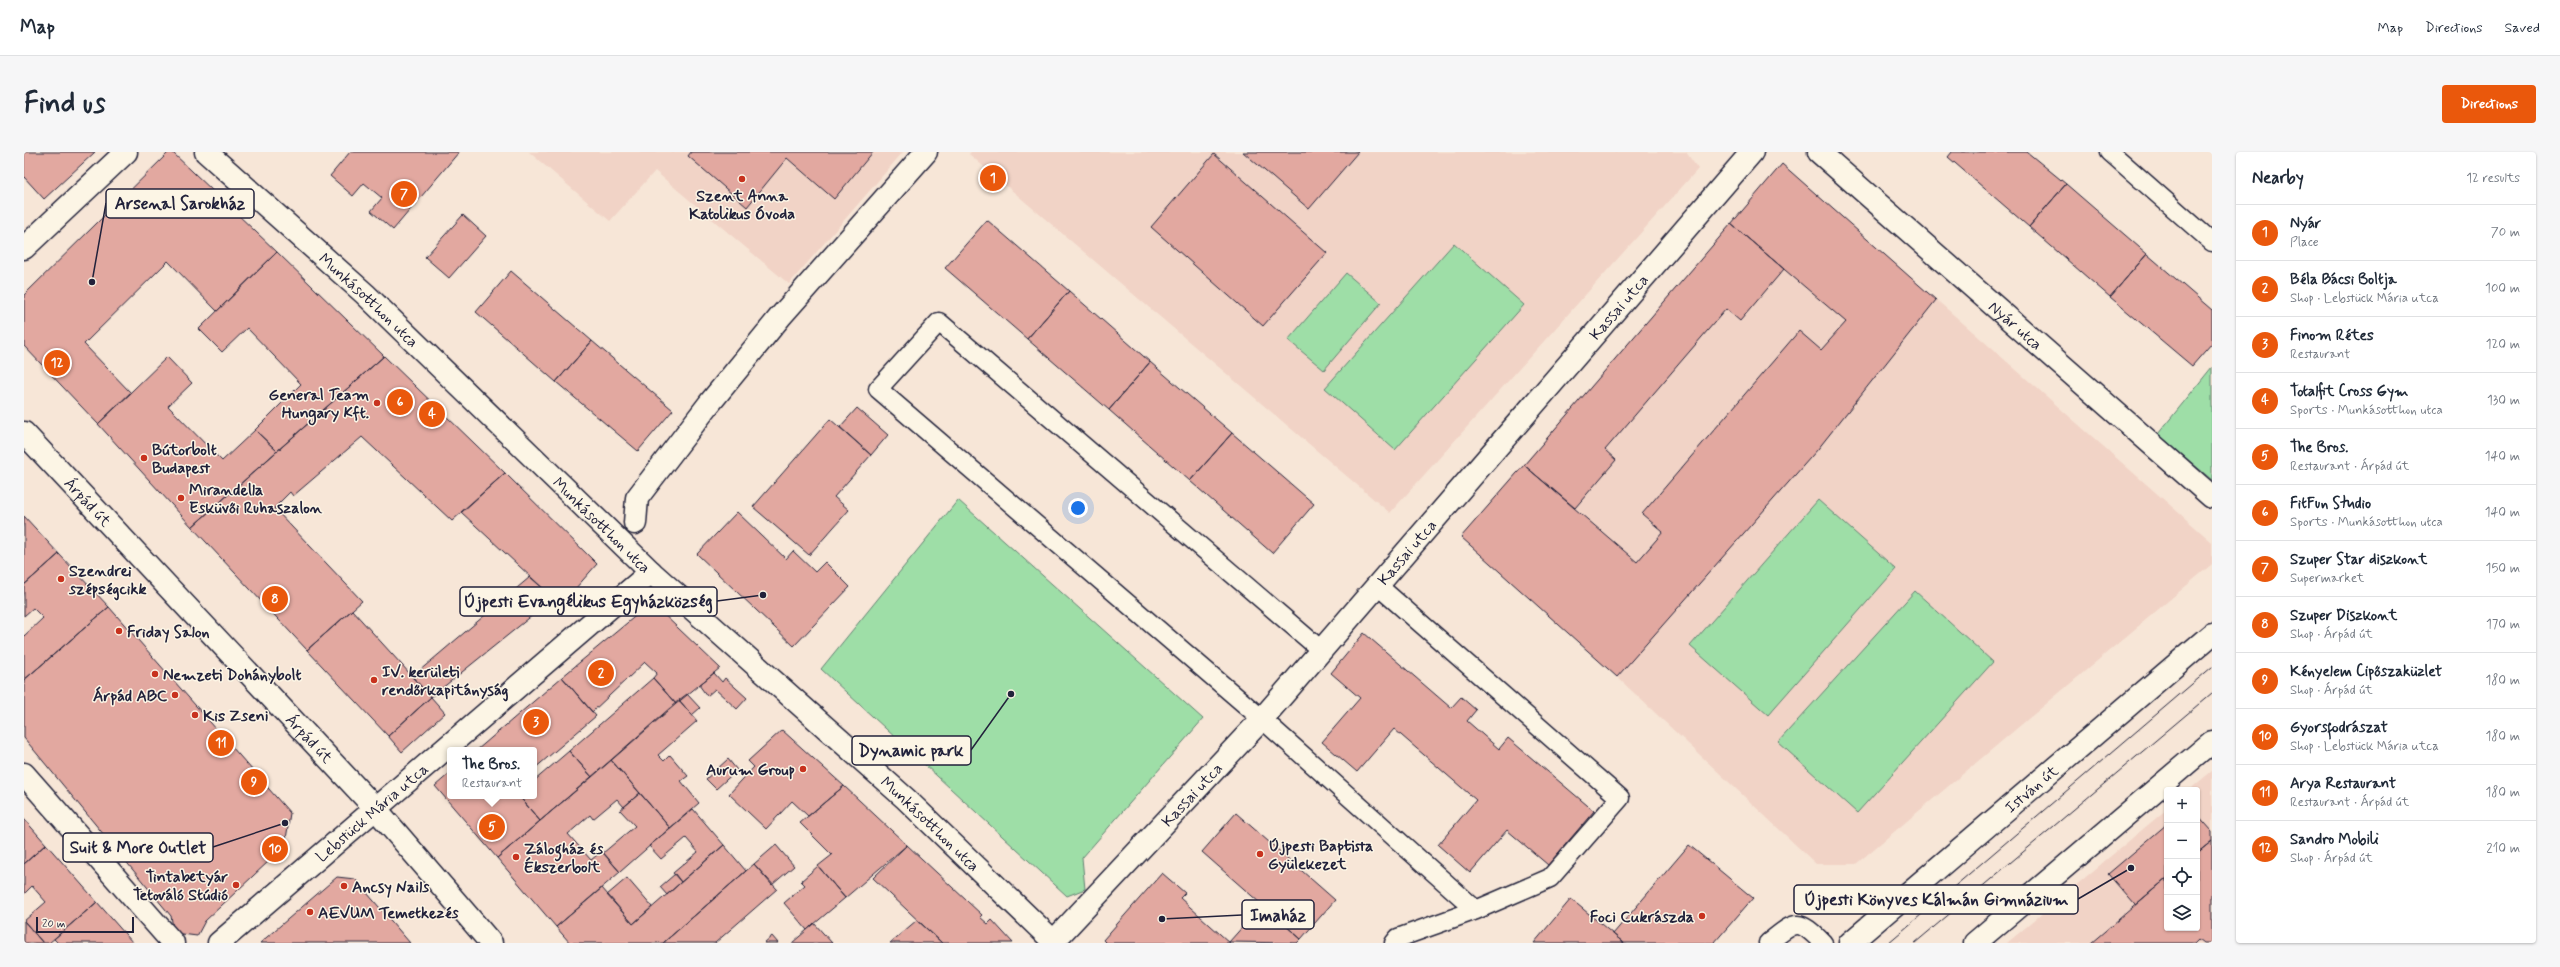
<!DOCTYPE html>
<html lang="en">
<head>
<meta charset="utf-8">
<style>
	body { margin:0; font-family:Mynerve,sans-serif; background:#f6f6f7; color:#1f2937 }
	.controls { position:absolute; right:12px; bottom:12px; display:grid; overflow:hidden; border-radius:4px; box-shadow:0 1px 3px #0004 }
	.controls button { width:36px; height:36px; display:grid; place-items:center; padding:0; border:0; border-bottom:1px solid #e0e1e3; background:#fff; color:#1f2937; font:20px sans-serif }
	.scale { position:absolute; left:12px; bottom:10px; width:98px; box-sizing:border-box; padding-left:4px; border:2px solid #22223b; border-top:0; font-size:11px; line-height:14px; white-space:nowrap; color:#22223b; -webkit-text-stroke:3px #fcf5e5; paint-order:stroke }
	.you { position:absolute; left:1054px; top:356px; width:14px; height:14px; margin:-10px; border:3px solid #fff; border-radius:50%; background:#1a73e8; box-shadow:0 0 0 6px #1a73e833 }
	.badge { display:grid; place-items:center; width:26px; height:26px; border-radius:50%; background:#ea580c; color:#fff; font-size:13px; font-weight:700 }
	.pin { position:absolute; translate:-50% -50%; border:2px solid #fff; box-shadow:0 1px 4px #0006 }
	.popup { position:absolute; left:423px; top:595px; width:90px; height:52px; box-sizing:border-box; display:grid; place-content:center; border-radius:4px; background:#fff; filter:drop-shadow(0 1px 3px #0005); font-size:13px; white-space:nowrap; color:#747a83 }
	.popup b { font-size:15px; color:#1f2937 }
	.popup::after { content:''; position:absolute; left:50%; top:100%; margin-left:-8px; border:8px solid transparent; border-top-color:#fff }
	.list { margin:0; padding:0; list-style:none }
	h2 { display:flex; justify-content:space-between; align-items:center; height:52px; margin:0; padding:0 16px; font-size:17px }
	h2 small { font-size:13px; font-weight:400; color:#747a83 }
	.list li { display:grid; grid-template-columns:26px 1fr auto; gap:12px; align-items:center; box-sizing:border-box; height:56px; padding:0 16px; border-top:1px solid #e0e1e3 }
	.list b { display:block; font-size:15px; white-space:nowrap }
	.list p { margin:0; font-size:13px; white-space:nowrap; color:#747a83 }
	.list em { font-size:13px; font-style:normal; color:#747a83 }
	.icon { flex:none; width:22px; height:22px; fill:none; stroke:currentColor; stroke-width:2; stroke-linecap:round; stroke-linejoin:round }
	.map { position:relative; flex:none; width:2188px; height:791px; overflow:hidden; border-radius:4px }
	header { display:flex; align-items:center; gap:24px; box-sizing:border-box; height:56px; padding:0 20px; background:#fff; border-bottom:1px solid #e0e1e3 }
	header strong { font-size:19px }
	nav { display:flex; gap:22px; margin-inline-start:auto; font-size:14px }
	.intro { display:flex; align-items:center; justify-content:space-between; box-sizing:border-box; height:96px; padding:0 24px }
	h1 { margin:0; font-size:28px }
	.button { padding:10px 18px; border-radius:4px; background:#ea580c; color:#fff; font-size:14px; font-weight:700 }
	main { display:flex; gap:24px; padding:0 24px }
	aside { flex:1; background:#fff; border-radius:4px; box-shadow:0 1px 3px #0004 }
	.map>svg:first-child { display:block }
	.built { fill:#f1d3c6 }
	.green { fill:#9edea7; stroke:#608071 }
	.building { fill:#e2a8a0; stroke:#22223b }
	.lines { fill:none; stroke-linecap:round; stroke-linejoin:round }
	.lane-casing { stroke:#22223b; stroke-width:21 }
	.street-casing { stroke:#22223b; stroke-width:25 }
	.secondary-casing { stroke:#22223b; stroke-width:25 }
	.lane { stroke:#fcf5e5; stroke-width:18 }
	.street { stroke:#fcf5e5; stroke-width:22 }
	.secondary { stroke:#fcf5e5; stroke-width:22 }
	.tram { stroke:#22223b; stroke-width:1 }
	.poi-dot { fill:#c8321e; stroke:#fcf5e5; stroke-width:1.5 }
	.labels { text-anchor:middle; stroke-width:3; stroke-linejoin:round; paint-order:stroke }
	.poi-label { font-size:16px; font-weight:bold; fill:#22223b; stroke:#fcf5e5; text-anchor:start }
	.street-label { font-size:16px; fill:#22223b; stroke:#fcf5e5 }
	.leader { fill:none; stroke:#22223b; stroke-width:1.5 }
	.callout-dot { fill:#22223b; stroke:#fcf5e5; stroke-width:1.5 }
	.callout { fill:#fcf5e5; stroke:#22223b; stroke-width:1.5 }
	.callout-label { font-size:17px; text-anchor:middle; font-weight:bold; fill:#22223b }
</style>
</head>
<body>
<header>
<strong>Map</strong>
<nav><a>Map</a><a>Directions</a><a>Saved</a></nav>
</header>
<div class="intro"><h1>Find us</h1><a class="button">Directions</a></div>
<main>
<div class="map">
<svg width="2188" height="791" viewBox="0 0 2188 791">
	<rect width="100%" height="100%" fill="#f7e6d7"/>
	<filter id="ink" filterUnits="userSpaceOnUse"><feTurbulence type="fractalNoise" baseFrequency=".025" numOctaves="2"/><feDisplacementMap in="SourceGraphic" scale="8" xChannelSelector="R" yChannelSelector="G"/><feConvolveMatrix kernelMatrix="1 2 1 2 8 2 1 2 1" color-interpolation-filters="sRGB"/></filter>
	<g filter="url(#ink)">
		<path class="built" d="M505 0H879L765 132 631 19 586 69Z
			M947 0H1662L1674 17 1366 361 945 2Z
			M1758 12 2188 390V412L1832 712H1792L1593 525 1437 385Z
			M2188 619V791H1983L2143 657V776H2173V638H2165Z"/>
		<path class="green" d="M1430 91 1500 153 1371 298 1301 236Z
			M1322 121 1357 151 1300 218 1264 188Z
			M2188 215V328L2134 282Z
			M934 348 1179 567 1058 706 1061 737 1043 744 797 517Z
			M1794 348 1872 417 1744 563 1666 494Z
			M1891 439 1969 510 1833 661 1754 590Z"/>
		<path class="building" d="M0 0H71L20 47 0 25Z
			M145 0H148L253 100 193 159 144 109 60 192 107 241 74 272 0 194V143Z
			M326 0H435L369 78 347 59 358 46 340 31 329 44 306 24Z
			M667 0H849L810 47 763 6 723 55 664 4Z
			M1219 0H1334L1285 57Z
			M1928 0H2003L2042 32 2005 75 1924 5Z
			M1190 2 1303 101 1239 174 1127 75Z
			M1758 12 1912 148 1794 297 1593 525 1437 385 1500 313 1613 410 1639 380 1618 362 1775 179 1797 198 1822 170 1707 72Z
			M2042 32 2123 102 2086 145 2005 75Z
			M439 63 462 84 425 126 401 105Z
			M963 68 1045 139 1003 187 921 116Z
			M1707 72 1760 117 1716 169 1702 157 1581 298 1592 308 1551 356 1500 313Z
			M253 100 360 204 253 299 231 278 277 232 223 176 198 200 175 177Z
			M2123 102 2188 158V191L2168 214 2086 145Z
			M487 119 568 189 532 230 452 160Z
			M1045 139 1126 210 1085 258 1003 187Z
			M568 189 649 258 614 299 532 230Z
			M360 204 481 321 428 369 338 285 269 344 266 340 250 356 338 449 283 498 168 375Z
			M143 205 168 231 144 254 198 309 231 278 253 299 168 375 74 272Z
			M1126 210 1208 281 1166 329 1085 258Z
			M833 256 864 283 847 303 816 275Z
			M806 267 847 303 810 345 825 358 785 403 729 355Z
			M1208 281 1290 352 1248 401 1166 329Z
			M481 321 573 412 537 453 437 360Z
			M713 360 762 407 769 399 791 420 801 410 826 435 770 494 673 402Z
			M0 364 35 402 0 433Z
			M35 402 85 455 0 528V484L19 466 9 456 0 464V433Z
			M506 425 530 446 407 545 388 525Z
			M85 455 266 661 261 694 181 769 173 784 150 781 147 764 0 586V528Z
			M621 456H633L696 516 652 552 629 526 633 521 621 510 568 560 538 525Z
			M328 458 407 545 364 584 283 498Z
			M1340 481 1427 556 1437 545 1452 558 1443 569 1475 597 1484 586 1570 659 1524 713 1483 678 1446 721 1414 693 1452 648 1370 577 1333 620 1298 590 1336 546 1307 521Z
			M690 521 698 530 701 526 723 546 713 557 691 537 683 544 675 533Z
			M538 525 572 564 510 617V598H453Z
			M629 526 652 552 568 625 545 599Z
			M663 542 676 556 668 563 655 548Z
			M407 545 421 561 378 600 364 584Z
			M655 548 673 569 634 603 640 609 646 603 664 624 657 629 675 651 646 676 587 608Z
			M758 578 820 634 784 664 768 649 742 677 705 642 730 615 724 609Z
			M545 599 568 625 516 669 495 644H510V629Z
			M704 607 713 618 692 637 682 627Z
			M587 608 616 641 600 655 593 647 569 667 566 663 544 682 567 708 578 699 596 720 532 775 473 706Z
			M426 621V644H495L516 669 473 706 411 634Z
			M820 634 883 693 821 746 794 714 808 703 776 671Z
			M616 641 646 676 596 720 579 701 611 674 596 658Z
			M669 657 700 693 657 730 649 721 674 700 662 686 637 707 625 694Z
			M1212 661 1311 748 1277 787 1178 700Z
			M2173 662 2188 679V689L2173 701Z
			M0 667 22 692 0 712Z
			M2143 672V726L2111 753 2084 722Z
			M2188 689V791H2179L2174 787 2170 791H2067L2143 726V776H2173V701Z
			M22 692 73 750 25 791H19L0 769 22 750 8 734 0 742V712Z
			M700 693 722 719 639 791H546L532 775 578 736 609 772Z
			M752 693 770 714 748 733 730 712Z
			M883 693 958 763 956 765 964 772 968 768 989 791H918L849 726Z
			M1665 693 1729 746 1690 791H1600L1589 782Z
			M730 712 753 737 691 791H639Z
			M794 714 821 746 783 778 760 751 781 733 777 729Z
			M1138 721 1161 741 1156 746 1206 791H1082L1079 788Z
			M651 722 657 730 643 743 636 735Z
			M313 725 331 727 386 791H236Z
			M603 726 628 755 609 772 583 743Z
			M1547 747 1589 782 1600 791H1510Z
			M73 750 109 791H34L30 787Z
			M1238 753 1277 787 1273 791 1205 790Z
			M893 768 918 791H866Z
			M0 769 19 791H0Z
			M790 771 808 791H768L783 778Z
			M748 784 754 791H740Z"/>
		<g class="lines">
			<defs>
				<path id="lane" d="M2086 0 2188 90
					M1297 498 915 170 854 237 1238 567 1452 758 1526 726 1596 646 1353 433
					M1370 791 1374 786 1452 758
					M1744 791C1772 769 1773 765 1799 791"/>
				<g id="street">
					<path id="s1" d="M182 0 341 142 627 420 882 647 1031 791"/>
					<path id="s2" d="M1795 0 2188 345"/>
					<path d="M0 96 102 0"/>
					<path d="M611 371 613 346 685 252 756 165 902 0"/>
					<path d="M0 622 149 791"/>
					<path id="s3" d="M195 791 627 420"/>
					<path id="s4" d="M1028 791 1238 567 1728 0"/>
				</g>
				<g id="secondary">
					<path id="s5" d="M0 281 351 656 467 791"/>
					<path id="s6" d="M1826 791 2188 482"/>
					<path d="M1951 791 2188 590"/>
				</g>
			</defs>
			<use href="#lane" class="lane-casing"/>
			<use href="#street" class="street-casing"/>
			<use href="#secondary" class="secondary-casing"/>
			<use href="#lane" class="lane"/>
			<use href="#street" class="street"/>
			<use href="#secondary" class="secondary"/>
			<path class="tram" d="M1864 791 2188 515
				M1891 791 2188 541"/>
		</g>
	</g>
	<g class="poi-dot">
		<circle cx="718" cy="27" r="4"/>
		<circle cx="353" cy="251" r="4"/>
		<circle cx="120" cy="306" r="4"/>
		<circle cx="157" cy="346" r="4"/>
		<circle cx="37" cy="427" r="4"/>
		<circle cx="95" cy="479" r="4"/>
		<circle cx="131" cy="522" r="4"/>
		<circle cx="350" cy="528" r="4"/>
		<circle cx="151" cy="543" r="4"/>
		<circle cx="171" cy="563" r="4"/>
		<circle cx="779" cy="617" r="4"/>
		<circle cx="1236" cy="702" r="4"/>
		<circle cx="492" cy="705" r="4"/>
		<circle cx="212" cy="733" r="4"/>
		<circle cx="320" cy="734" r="4"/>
		<circle cx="286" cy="760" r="4"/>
		<circle cx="1678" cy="764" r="4"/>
	</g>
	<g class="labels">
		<g class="poi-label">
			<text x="718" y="49" text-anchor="middle">Szent Anna<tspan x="718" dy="18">Katolikus Óvoda</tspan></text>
			<text x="345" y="248" text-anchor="end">General Team<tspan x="345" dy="18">Hungary Kft.</tspan></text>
			<text x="128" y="303">Bútorbolt<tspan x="128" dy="18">Budapest</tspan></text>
			<text x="165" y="343">Mirandella<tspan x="165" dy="18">Esküvői Ruhaszalon</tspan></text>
			<text x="45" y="424">Szendrei<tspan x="45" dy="18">szépségcikk</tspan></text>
			<text x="103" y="485">Friday Salon</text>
			<text x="358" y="525">IV. kerületi<tspan x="358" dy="18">rendőrkapitányság</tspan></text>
			<text x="139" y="528">Nemzeti Dohánybolt</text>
			<text x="143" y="549" text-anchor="end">Árpád ABC</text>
			<text x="179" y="569">Kis Zseni</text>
			<text x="771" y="623" text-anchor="end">Aurum Group</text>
			<text x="1244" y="699">Újpesti Baptista<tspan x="1244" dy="18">Gyülekezet</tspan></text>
			<text x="500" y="702">Zálogház és<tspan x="500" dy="18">Ékszerbolt</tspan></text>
			<text x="204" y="730" text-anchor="end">Tintabetyár<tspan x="204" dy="18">Tetováló Stúdió</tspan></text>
			<text x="328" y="740">Ancsy Nails</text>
			<text x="294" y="766">AEVUM Temetkezés</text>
			<text x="1670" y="770" text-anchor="end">Foci Cukrászda</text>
		</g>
		<g class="street-label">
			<text dy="6" stroke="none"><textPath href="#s1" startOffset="220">Munkásotthon utca</textPath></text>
			<text dy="6" stroke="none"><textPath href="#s4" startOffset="852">Kassai utca</textPath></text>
			<text dy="6" stroke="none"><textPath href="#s2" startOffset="262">Nyár utca</textPath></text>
			<text dy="6" stroke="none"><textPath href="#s5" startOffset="94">Árpád út</textPath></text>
			<text dy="6" stroke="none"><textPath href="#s1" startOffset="544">Munkásotthon utca</textPath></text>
			<text dy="6" stroke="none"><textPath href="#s4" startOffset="528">Kassai utca</textPath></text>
			<text dy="6" stroke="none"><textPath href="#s5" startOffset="418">Árpád út</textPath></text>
			<text dy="6" stroke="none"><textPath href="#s6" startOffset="238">István út</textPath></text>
			<text dy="6" stroke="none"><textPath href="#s4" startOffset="204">Kassai utca</textPath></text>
			<text dy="6" stroke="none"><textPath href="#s3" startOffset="201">Lebstück Mária utca</textPath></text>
			<text dy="6" stroke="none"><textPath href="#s1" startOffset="988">Munkásotthon utca</textPath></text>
		</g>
	</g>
	<path class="leader" d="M68 130L82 51M739 443L693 449M987 542L947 598M261 671L189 695M2107 716L2054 747M1138 767L1218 763"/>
	<g class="callout-dot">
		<circle cx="68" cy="130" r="4"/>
		<circle cx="739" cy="443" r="4"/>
		<circle cx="987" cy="542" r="4"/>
		<circle cx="261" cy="671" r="4"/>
		<circle cx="2107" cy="716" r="4"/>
		<circle cx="1138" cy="767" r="4"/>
	</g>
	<g class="callout">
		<rect x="82" y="37" width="148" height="29" rx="4"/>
		<rect x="436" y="435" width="257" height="29" rx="4"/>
		<rect x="828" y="584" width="119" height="29" rx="4"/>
		<rect x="39" y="681" width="150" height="29" rx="4"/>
		<rect x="1770" y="733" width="284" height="29" rx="4"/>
		<rect x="1218" y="748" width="72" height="29" rx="4"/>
	</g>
	<g class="callout-label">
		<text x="156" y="57">Arsenal Sarokház</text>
		<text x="564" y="455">Újpesti Evangélikus Egyházközség</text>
		<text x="887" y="604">Dynamic park</text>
		<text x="114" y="701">Suit &amp; More Outlet</text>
		<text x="1912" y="753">Újpesti Könyves Kálmán Gimnázium</text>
		<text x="1254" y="769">Imaház</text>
	</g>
</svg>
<div class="controls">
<button>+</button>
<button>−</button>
<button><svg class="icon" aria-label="locate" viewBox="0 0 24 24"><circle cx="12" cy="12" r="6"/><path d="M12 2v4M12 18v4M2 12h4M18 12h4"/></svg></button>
<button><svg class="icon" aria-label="layers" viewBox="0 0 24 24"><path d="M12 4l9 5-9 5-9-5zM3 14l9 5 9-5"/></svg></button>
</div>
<div class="scale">20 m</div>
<div class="you"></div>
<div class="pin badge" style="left:969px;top:26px">1</div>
<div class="pin badge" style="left:577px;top:521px">2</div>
<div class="pin badge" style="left:512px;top:570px">3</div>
<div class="pin badge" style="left:408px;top:262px">4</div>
<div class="pin badge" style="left:468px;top:675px">5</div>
<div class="popup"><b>The Bros.</b>Restaurant</div>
<div class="pin badge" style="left:376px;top:250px">6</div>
<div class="pin badge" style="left:380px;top:42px">7</div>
<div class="pin badge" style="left:251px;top:447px">8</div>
<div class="pin badge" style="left:230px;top:630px">9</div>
<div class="pin badge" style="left:251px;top:697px">10</div>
<div class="pin badge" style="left:197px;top:591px">11</div>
<div class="pin badge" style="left:33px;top:211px">12</div>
</div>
<aside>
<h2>Nearby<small>12 results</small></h2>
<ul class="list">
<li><span class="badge">1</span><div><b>Nyár</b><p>Place</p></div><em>70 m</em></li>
<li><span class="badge">2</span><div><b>Béla Bácsi Boltja</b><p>Shop · Lebstück Mária utca</p></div><em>100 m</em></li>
<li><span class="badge">3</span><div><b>Finom Rétes</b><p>Restaurant</p></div><em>120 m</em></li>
<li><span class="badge">4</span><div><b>Totalfit Cross Gym</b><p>Sports · Munkásotthon utca</p></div><em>130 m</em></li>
<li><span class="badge">5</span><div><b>The Bros.</b><p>Restaurant · Árpád út</p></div><em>140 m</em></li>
<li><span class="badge">6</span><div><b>FitFun Studio</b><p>Sports · Munkásotthon utca</p></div><em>140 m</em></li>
<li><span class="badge">7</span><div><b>Szuper Star diszkont</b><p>Supermarket</p></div><em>150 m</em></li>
<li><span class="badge">8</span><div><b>Szuper Diszkont</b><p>Shop · Árpád út</p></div><em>170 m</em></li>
<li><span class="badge">9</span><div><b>Kényelem Cipőszaküzlet</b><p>Shop · Árpád út</p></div><em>180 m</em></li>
<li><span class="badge">10</span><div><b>Gyorsfodrászat</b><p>Shop · Lebstück Mária utca</p></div><em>180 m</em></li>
<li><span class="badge">11</span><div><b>Arya Restaurant</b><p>Restaurant · Árpád út</p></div><em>180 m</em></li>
<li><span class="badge">12</span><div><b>Sandro Mobili</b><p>Shop · Árpád út</p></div><em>210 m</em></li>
</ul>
</aside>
</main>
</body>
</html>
